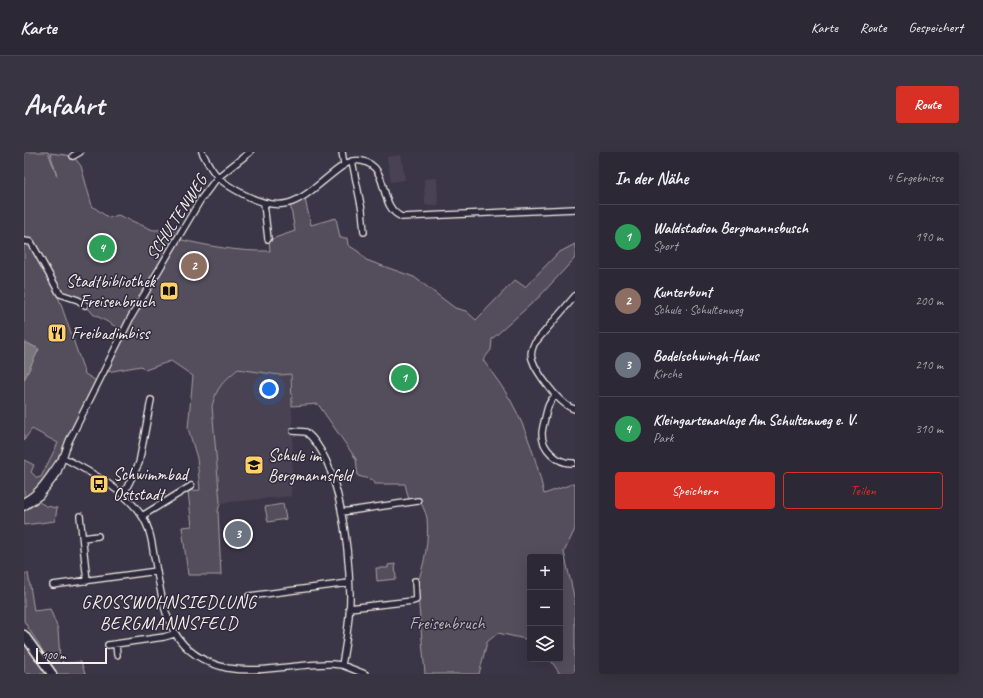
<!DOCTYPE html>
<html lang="de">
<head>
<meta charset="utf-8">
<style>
	body { margin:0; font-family:Caveat,sans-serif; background:#383441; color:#f1f3f6 }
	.controls { position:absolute; right:12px; bottom:12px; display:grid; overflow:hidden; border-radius:4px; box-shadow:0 4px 16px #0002 }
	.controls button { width:36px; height:36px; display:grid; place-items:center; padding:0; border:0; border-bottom:1px solid #484450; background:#2c2835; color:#f1f3f6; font:20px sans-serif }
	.scale { position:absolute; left:12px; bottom:10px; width:71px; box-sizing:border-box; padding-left:4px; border:2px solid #f4f1e8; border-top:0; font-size:11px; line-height:14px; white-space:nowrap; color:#f4f1e8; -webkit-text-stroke:3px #2f2a3d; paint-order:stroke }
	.you { position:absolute; left:245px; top:237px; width:14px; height:14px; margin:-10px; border:3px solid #fff; border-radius:50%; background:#1a73e8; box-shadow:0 0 0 6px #1a73e833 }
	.badge { display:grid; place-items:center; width:26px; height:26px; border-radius:50%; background:#d93025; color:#fff; font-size:13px; font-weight:700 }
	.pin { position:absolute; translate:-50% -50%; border:2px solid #fff; box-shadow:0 1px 4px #0006 }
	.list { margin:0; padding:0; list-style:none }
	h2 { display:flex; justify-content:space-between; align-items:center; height:52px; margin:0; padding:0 16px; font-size:17px }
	h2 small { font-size:13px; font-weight:400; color:#a6a6ad }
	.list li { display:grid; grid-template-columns:26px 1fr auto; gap:12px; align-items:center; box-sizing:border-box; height:64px; padding:0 16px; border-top:1px solid #484450 }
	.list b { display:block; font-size:15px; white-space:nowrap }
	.list p { margin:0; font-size:13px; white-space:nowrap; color:#a6a6ad }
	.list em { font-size:13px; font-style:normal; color:#a6a6ad }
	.actions { display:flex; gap:8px; padding:12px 16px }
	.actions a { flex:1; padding:9px 0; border:1px solid #d93025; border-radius:4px; text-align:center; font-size:14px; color:#d93025 }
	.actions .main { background:#d93025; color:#fff }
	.icon { flex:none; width:22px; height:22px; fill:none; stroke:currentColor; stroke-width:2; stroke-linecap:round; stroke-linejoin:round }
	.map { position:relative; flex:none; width:551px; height:522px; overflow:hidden; border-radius:4px }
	header { display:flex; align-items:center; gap:24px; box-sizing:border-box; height:56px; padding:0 20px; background:#2c2835; border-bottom:1px solid #484450 }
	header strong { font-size:19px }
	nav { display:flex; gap:22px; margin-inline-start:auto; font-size:14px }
	.intro { display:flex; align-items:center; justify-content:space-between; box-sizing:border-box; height:96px; padding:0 24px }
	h1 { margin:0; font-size:28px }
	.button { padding:10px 18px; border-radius:4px; background:#d93025; color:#fff; font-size:14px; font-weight:700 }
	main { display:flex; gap:24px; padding:0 24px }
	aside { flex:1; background:#2c2835; border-radius:4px; box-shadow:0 4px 16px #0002 }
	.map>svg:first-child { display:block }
	.built { fill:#484352 }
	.green { fill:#534e5c; stroke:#a4a0a2 }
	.water { fill:#78747b; stroke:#aaa6a7 }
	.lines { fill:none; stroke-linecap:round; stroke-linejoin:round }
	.street-casing { stroke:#f4f1e8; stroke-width:8 }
	.secondary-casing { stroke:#f4f1e8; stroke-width:11 }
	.street { stroke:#2f2a3d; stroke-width:5.5 }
	.secondary { stroke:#2f2a3d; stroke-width:8 }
	.labels { text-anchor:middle; stroke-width:3; stroke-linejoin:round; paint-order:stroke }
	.street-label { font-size:17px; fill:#f4f1e8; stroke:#2f2a3d }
	.poi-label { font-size:17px; fill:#f4f1e8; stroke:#2f2a3d; text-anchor:start }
	.park-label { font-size:17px; fill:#bcb8b7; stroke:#2f2a3d }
	.neighbourhood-label { font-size:18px; letter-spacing:1px; fill:#f4f1e8; stroke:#2f2a3d }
</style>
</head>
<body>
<header>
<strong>Karte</strong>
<nav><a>Karte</a><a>Route</a><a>Gespeichert</a></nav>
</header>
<div class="intro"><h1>Anfahrt</h1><a class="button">Route</a></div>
<main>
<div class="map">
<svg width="551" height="522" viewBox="0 0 551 522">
	<rect width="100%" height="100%" fill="#3b3647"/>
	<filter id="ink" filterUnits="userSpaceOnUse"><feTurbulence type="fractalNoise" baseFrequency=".025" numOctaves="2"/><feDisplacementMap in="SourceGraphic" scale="8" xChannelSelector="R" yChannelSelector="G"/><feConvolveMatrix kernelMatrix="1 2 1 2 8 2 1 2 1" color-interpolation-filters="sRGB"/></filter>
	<g filter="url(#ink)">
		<path class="built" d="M377 3 381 28 367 30 363 5Z
			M413 26 414 53H401L400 27Z
			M214 217 266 223 269 281 267 344 196 351 188 254 192 239 199 229Z"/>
		<path class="green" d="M0 0H24L33 24 26 1 49 4 57 14 68 54 85 66 94 63 129 78 160 77 154 87C184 94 215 100 246 99L245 88 271 79 266 51 280 43 287 73 312 66 316 86H323L324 93 335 100 342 108 390 125 431 156 442 159 452 168 491 128 501 135 534 101 551 92V106L515 145 468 187 467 198 459 208C468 221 479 235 487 249 503 278 513 310 520 342L551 331V377L540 400 551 449V522H536L526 507H536V405H506V488L474 481 463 490 455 522H401L393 432C401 412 405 387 403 366 402 360 398 354 396 348H385L381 332H351L349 328 334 324 332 307 294 252 268 254 267 222 255 223 214 217C199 230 193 234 188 254L196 351 194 359 197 423H164L158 375 168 374 164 339 176 338 173 306 164 276 169 224 147 209 121 218 117 214 83 220 100 179 69 162 59 150 36 138 34 144 61 222 74 230 45 289 24 328 0 349V308L10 313 7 320 13 326 17 325 34 291 8 277 0 288Z
			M15 350 22 354 33 356 31 369 0 373V359Z
			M259 352 262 367 244 370 241 355Z
			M371 412 372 427 353 429 352 416H364V413Z
			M4 421 10 459 26 457 34 477 36 507 40 511 57 510 61 522H33L0 469V422Z
			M0 490 24 522H0Z"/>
		<path class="water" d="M1 190 15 197 0 228V192Z"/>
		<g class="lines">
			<defs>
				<path id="street" d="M178 0C190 24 196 30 219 42 265 66 278 45 313 18 321 12 328 7 338 9 367 15 353 55 378 65L551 57
					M318 0 320 12
					M49 4 56 0
					M328 9 338 58 340 80
					M240 52 244 87
					M0 89 7 90 36 142 54 148 61 153
					M551 144 510 192C508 197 506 201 508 207 512 220 537 255 551 257
					M531 244C524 250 523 258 521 266 520 271 518 277 518 282 518 297 534 312 549 311
					M269 279 282 280C317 309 325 400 326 443 326 466 322 491 318 513
					M38 305C66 320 100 337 118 364 126 376 128 391 130 404 140 456 142 502 203 516 238 522 273 511 308 512L318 513 341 522
					M99 343 115 311 127 248
					M0 349C17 340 25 324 36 309
					M0 355 16 344 33 322 45 289 107 165 177 47 193 26 226 0
					M318 360 394 349
					M56 364 63 429
					M118 364 167 334
					M59 386 74 384
					M29 433 133 419
					M225 444 325 431
					M325 456 389 449 392 448 391 429
					M92 492 93 503
					M84 493 140 485 150 482"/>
				<path id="secondary" d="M0 483 28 522"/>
			</defs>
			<use href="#street" class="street-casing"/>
			<use href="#secondary" class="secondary-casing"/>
			<use href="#street" class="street"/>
			<use href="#secondary" class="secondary"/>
		</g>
	</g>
	<defs>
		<symbol id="library-square" viewBox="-11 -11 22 22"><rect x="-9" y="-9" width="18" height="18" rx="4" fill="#ffd166" stroke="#2f2a3d"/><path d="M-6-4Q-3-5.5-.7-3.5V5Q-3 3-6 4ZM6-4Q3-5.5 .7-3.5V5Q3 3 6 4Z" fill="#111"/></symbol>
		<symbol id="restaurant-square" viewBox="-11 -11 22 22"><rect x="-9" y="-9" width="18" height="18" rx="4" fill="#ffd166" stroke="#2f2a3d"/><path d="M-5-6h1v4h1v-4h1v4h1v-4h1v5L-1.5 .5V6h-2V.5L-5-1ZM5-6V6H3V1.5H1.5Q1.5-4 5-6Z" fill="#111"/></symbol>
		<symbol id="school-square" viewBox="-11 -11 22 22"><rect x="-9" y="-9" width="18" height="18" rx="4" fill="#ffd166" stroke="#2f2a3d"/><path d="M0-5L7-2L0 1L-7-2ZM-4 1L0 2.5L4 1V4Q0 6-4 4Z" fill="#111"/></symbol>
		<symbol id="bus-square" viewBox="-11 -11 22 22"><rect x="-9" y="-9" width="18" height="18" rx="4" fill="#ffd166" stroke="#2f2a3d"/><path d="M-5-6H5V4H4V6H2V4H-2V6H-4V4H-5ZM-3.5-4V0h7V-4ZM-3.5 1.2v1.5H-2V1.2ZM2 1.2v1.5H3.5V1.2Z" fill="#111"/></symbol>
	</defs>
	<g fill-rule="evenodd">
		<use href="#library-square" x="134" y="128" width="22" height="22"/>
		<use href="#restaurant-square" x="22" y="170" width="22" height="22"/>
		<use href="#school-square" x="219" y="302" width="22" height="22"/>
		<use href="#bus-square" x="64" y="321" width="22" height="22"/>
	</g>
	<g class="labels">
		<g class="street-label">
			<text transform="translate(152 65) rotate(-57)" y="6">SCHULTENWEG</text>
		</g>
		<g class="poi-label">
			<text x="131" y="135" text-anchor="end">Stadtbibliothek<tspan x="131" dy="20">Freisenbruch</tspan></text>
			<text x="47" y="187">Freibadimbiss</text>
			<text x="244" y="309">Schule im<tspan x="244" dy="20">Bergmannsfeld</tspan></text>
			<text x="89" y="328">Schwimmbad<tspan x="89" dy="20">Oststadt</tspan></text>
		</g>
		<g class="park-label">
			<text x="423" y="477">Freisenbruch</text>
		</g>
		<g class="neighbourhood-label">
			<text x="145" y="456">GROSSWOHNSIEDLUNG<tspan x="145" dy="21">BERGMANNSFELD</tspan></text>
		</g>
	</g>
</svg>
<div class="controls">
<button>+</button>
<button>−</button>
<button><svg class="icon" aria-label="layers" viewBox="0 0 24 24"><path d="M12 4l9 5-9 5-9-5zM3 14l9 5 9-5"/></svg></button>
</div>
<div class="scale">100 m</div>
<div class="you"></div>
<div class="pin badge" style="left:380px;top:226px;background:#2e9e5b">1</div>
<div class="pin badge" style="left:170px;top:114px;background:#8d6e63">2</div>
<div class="pin badge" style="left:214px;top:382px;background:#6b7280">3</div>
<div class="pin badge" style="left:78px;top:96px;background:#2e9e5b">4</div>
</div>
<aside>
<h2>In der Nähe<small>4 Ergebnisse</small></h2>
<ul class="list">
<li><span class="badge" style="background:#2e9e5b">1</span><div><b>Waldstadion Bergmannsbusch</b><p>Sport</p></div><em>190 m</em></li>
<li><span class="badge" style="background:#8d6e63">2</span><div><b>Kunterbunt</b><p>Schule · Schultenweg</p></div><em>200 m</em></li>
<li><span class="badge" style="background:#6b7280">3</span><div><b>Bodelschwingh-Haus</b><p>Kirche</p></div><em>210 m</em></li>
<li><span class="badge" style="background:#2e9e5b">4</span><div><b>Kleingartenanlage Am Schultenweg e. V.</b><p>Park</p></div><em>310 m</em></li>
</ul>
<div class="actions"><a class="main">Speichern</a><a>Teilen</a></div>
</aside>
</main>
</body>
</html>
